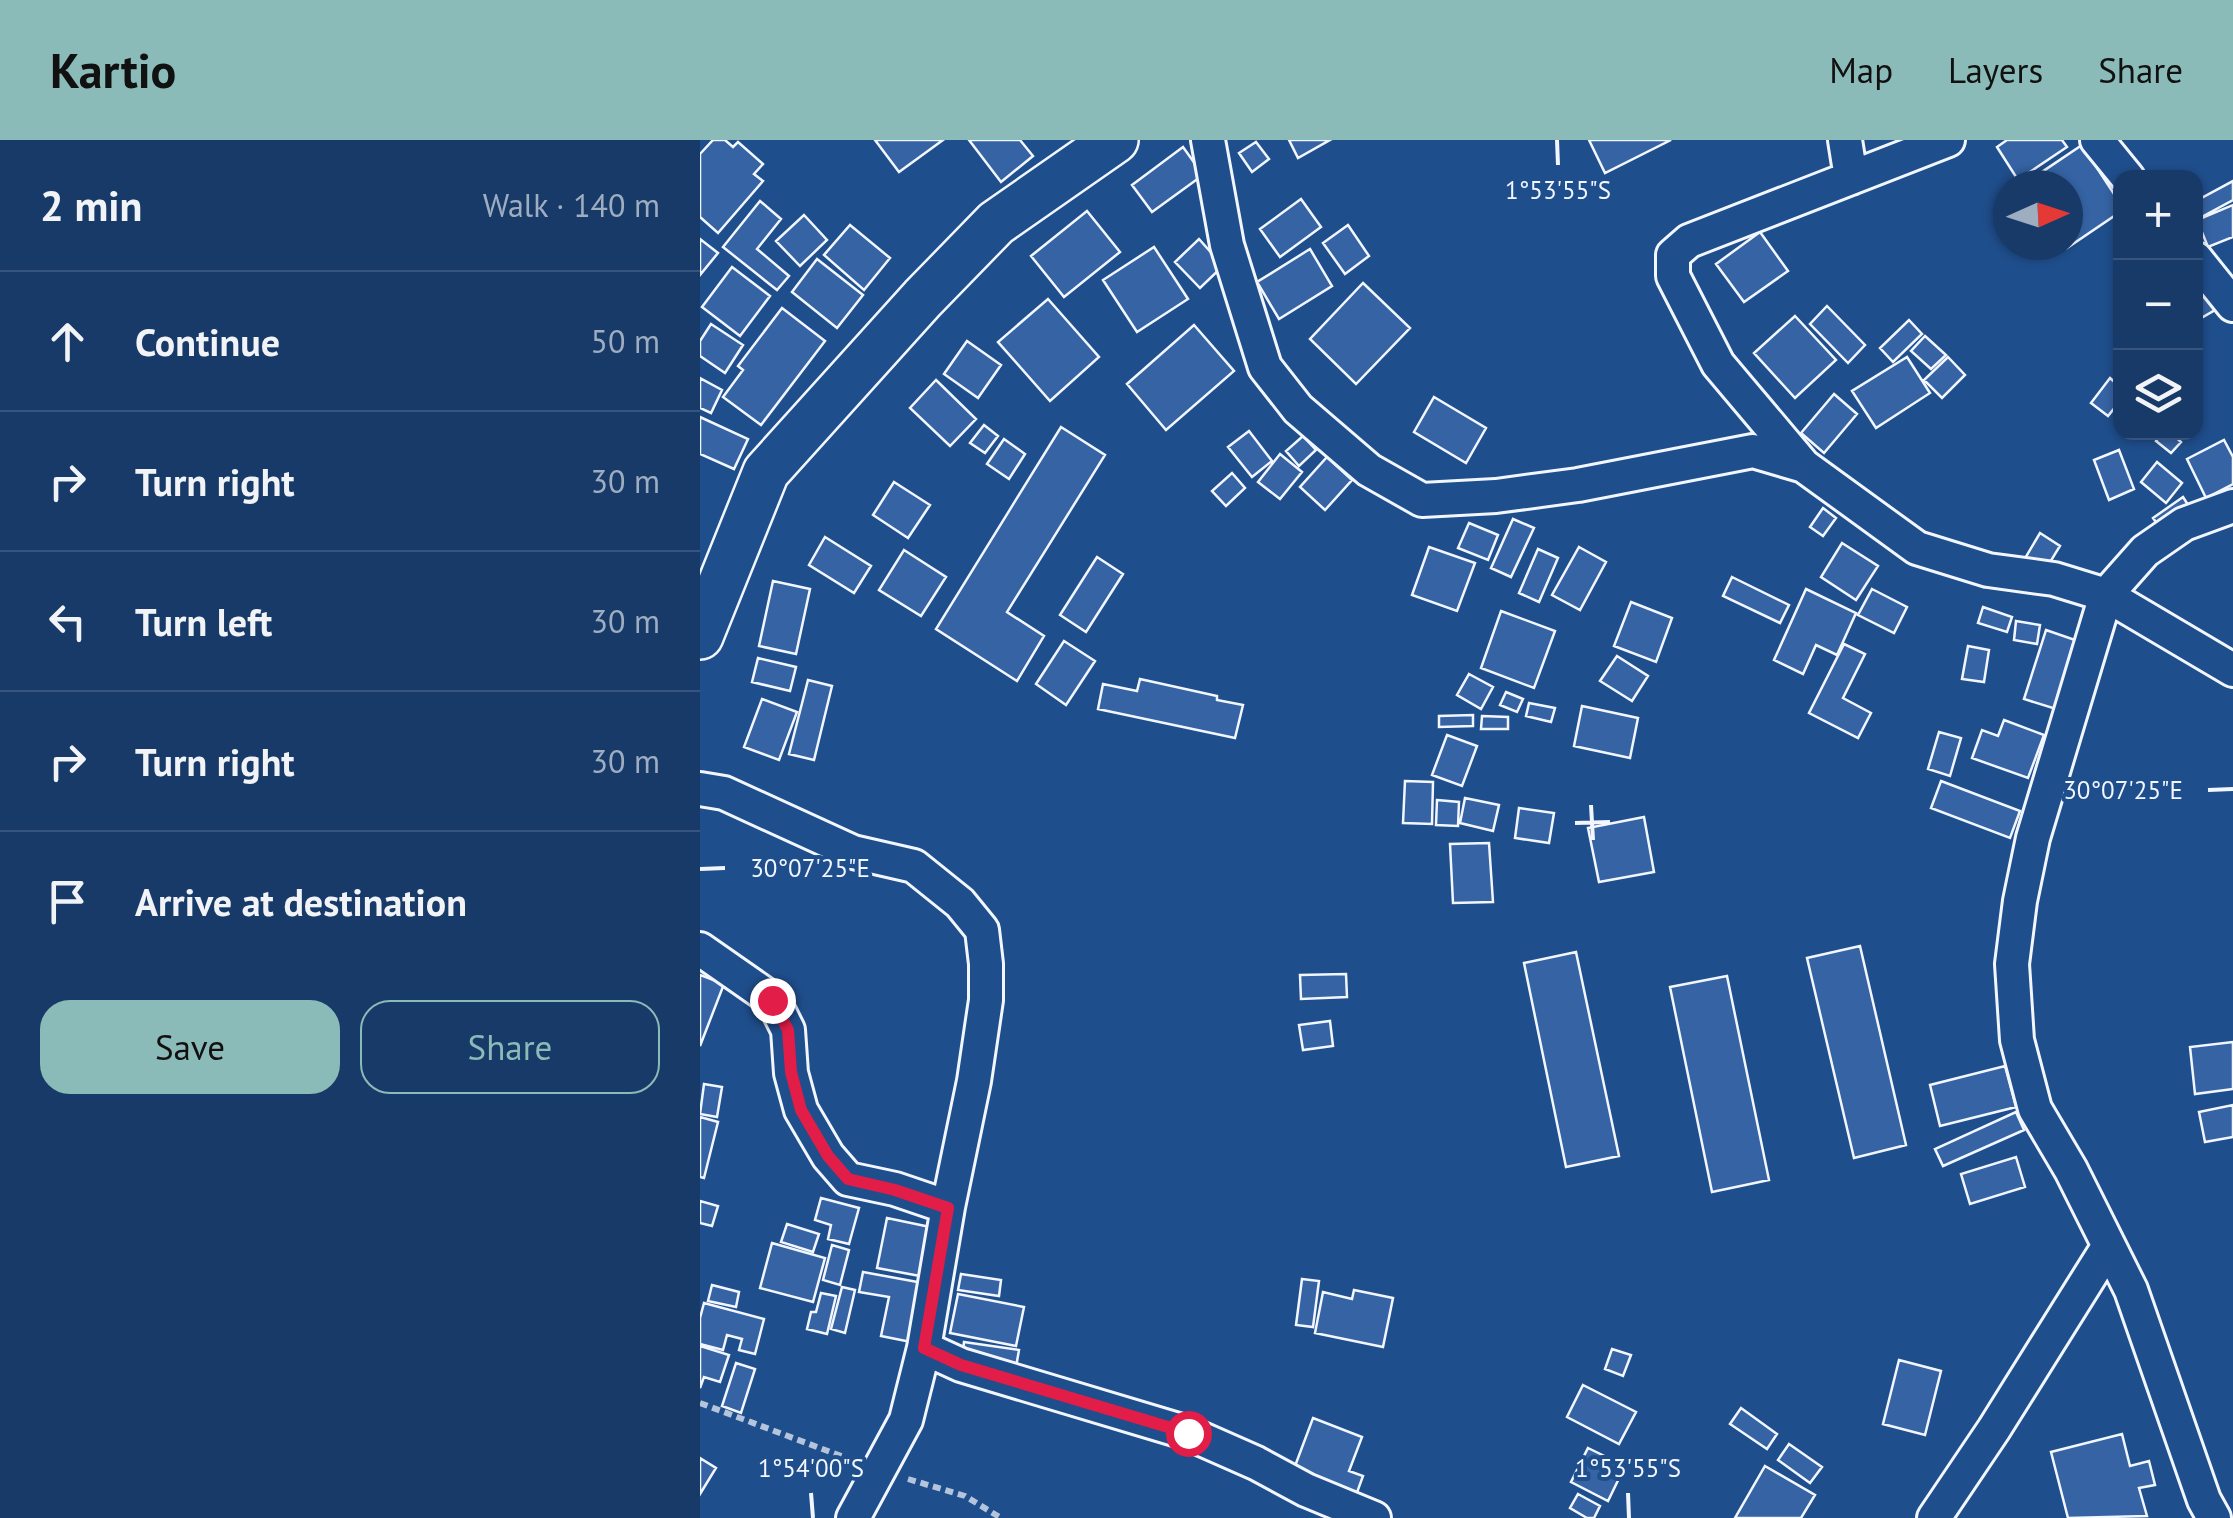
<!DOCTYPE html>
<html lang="en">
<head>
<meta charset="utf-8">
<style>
	body { margin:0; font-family:"PT Sans",sans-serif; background:#244571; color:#f1f3f6 }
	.controls { position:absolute; right:30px; top:30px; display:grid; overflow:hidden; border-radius:20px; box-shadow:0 2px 8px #0004 }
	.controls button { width:90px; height:90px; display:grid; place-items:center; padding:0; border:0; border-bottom:2px solid #36547d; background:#173a69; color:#f1f3f6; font:50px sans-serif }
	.compass { position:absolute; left:1293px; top:30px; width:90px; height:90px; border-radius:50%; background:#173a69; box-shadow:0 2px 8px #0004; rotate:87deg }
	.stop { position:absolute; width:30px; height:30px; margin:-22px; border:8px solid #e11d48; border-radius:50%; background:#fff }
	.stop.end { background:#e11d48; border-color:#fff; box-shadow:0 2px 10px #0008 }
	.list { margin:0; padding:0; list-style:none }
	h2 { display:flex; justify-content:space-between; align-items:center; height:130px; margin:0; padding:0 40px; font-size:42px }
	h2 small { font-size:32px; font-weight:400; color:#9eadc0 }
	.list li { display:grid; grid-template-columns:65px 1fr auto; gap:30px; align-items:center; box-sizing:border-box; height:140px; padding:0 40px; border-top:2px solid #36547d }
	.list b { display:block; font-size:38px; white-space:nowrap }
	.list em { font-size:32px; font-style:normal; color:#9eadc0 }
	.actions { display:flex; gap:20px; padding:30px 40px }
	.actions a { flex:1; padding:22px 0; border:2px solid #8bbbb9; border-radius:30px; text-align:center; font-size:35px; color:#8bbbb9 }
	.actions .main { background:#8bbbb9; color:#111 }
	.icon { flex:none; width:55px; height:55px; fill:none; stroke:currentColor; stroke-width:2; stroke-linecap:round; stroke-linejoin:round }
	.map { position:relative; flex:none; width:1533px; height:1378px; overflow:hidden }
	header { display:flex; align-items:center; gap:60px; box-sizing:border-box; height:140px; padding:0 50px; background:#8bbbb9; color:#111 }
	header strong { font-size:48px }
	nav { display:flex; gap:55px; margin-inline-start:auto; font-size:35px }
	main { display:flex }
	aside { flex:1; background:#173a69 }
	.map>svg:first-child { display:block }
	.building { fill:#3563a3; stroke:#f2f6ff; stroke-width:2.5 }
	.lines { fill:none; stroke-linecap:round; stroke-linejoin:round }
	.street-casing { stroke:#f2f6ff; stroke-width:38 }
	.secondary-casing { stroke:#f2f6ff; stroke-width:50 }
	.path { stroke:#b3c4dc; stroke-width:6; stroke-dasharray:8 5; stroke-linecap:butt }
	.street { stroke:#1f4e8c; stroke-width:32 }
	.secondary { stroke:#1f4e8c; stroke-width:45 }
	.route { stroke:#e11d48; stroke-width:12 }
	.ticks { fill:none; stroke:#f2f6ff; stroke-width:4 }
	.ticks-label { font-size:25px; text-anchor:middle; fill:#f2f6ff; stroke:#1f4e8c; stroke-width:8; stroke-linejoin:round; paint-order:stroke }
</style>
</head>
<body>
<header>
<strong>Kartio</strong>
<nav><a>Map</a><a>Layers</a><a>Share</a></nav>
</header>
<main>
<aside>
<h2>2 min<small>Walk · 140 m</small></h2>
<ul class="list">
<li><svg class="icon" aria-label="ahead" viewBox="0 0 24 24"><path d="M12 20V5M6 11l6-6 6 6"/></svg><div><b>Continue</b></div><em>50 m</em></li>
<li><svg class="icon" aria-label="right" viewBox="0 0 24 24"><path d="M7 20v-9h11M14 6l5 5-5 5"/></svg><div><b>Turn right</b></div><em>30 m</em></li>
<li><svg class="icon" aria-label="left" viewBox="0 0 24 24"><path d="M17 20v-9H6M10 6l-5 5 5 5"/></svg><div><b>Turn left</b></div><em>30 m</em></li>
<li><svg class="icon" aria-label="right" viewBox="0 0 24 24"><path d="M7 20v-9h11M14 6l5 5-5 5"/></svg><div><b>Turn right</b></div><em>30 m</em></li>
<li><svg class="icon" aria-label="arrive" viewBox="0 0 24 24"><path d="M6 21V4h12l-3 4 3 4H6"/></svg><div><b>Arrive at destination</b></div></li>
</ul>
<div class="actions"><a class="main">Save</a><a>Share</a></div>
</aside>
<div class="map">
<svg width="1533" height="1378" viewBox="0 0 1533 1378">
	<rect width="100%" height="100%" fill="#1f4e8c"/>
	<path class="building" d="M13 0H25L33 7 38 2 63 24 54 34 63 41 18 93 0 77V14Z
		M175 0H243L199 32Z
		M269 0H320L333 16 301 42Z
		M589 0H630L598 18Z
		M889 0H971L905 33Z
		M1307 0H1362L1367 7 1318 40 1297 7Z
		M556 2 569 19 552 32 539 13Z
		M1382 5 1420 63V72L1367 108 1365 105H1368V45L1324 44Z
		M483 7 503 35 452 72 432 45Z
		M1533 41V60L1496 80V61Z
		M601 59 621 87 580 117 560 89Z
		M60 61 81 79 57 109 89 136 77 150 23 107Z
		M1533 65V97L1508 107 1497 80Z
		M387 71 420 112 364 157 331 116Z
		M104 75 127 100 100 126 76 101Z
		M150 85 190 118 164 150 124 115Z
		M648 85 669 116 645 134 623 103Z
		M1060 92 1088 131 1044 162 1016 124Z
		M0 99 18 113 0 135Z
		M499 99 523 126 500 148 475 122Z
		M454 107 488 159 437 192 403 140Z
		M610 109 632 146 579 179 557 142Z
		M117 119 163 155 137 188 92 152Z
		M32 127 70 156 40 196 2 167Z
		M663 143 710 188 656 244 610 199Z
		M1499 144 1515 170 1496 181V146Z
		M348 159 399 217 350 261 298 202Z
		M1127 166 1165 205 1148 223 1110 184Z
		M82 168 125 201 61 285 23 257 43 230 38 226Z
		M1095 176 1136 220 1095 258 1054 213Z
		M1209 180 1222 194 1193 222 1180 208Z
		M11 184 43 205 25 233 0 216V201Z
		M494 185 534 231 466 290 427 244Z
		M1225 196 1246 215 1231 229 1211 211Z
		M267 201 301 225 278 258 244 234Z
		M1207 217 1230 253 1176 288 1152 251Z
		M1248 217 1265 235 1242 258 1224 240Z
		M0 238 22 250 11 273 0 268Z
		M1410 238 1420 247V261L1408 276 1391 263Z
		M236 240 276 279 250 306 210 268Z
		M1134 254 1157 274 1124 313 1101 293Z
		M734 257 786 288 766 323 714 292Z
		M0 277 48 299 34 329 0 314Z
		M284 285 298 296 285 313 270 303Z
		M361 287 405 315 307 472 344 496 317 541 236 489Z
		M549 291 572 321 552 337 528 307Z
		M1463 292H1470L1481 302 1471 313 1456 301Z
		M603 296 616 310 599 326 586 311Z
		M304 299 325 314 309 339 287 324Z
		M1524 300 1533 317V344L1506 358 1487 319Z
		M1419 310 1434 349 1409 360 1394 320Z
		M580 314 602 332 580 359 558 342Z
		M627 317 652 340 625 370 600 347Z
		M1457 322 1482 343 1466 363 1441 342Z
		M532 333 545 348 526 366 512 351Z
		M194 342 230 365 208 398 173 375Z
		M1483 357 1490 368 1461 389 1453 378Z
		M1123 368 1136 378 1123 396 1110 387Z
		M813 379 834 388 811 437 791 428Z
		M769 383 798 395 788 420 758 408Z
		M1340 393 1360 406 1344 432 1324 420Z
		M125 397 171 426 154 453 109 425Z
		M1142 403 1178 426 1156 460 1121 437Z
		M729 407 775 423 757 471 712 455Z
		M879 407 906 422 880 470 852 455Z
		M838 409 858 418 839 462 819 453Z
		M204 410 246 437 221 476 179 450Z
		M397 417 423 434 386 492 360 475Z
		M1032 437 1089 465 1080 483 1023 456Z
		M73 441 110 449 96 514 59 506Z
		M1106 449 1156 473 1137 515 1116 505 1103 534 1074 520Z
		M1172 449 1207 467 1194 493 1158 475Z
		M931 462 972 478 956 522 914 506Z
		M1283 467 1312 477 1307 492 1278 483Z
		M801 471 855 491 834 548 781 528Z
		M1316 481 1340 485 1337 504 1314 500Z
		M1346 490 1378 501 1356 569 1324 559Z
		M364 501 395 521 366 565 336 544Z
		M1144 504 1165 514 1143 558 1171 573 1158 598 1109 573Z
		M1268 506 1289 510 1284 542 1262 539Z
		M917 516 948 536 932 561 900 541Z
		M58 518 96 527 90 551 52 542Z
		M769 534 793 547 781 569 757 555Z
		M440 539 517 556V560L543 565 535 598 398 569 403 544 437 551Z
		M108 540 132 546 114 620 89 614Z
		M806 552 823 559 817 572 800 565Z
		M62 559 97 572 79 620 44 607Z
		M829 563 855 568 851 582 826 576Z
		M882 566 938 578 930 618 874 606Z
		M773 575V586L739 587V576Z
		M782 576 808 577V589H781Z
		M1304 580 1344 595 1328 638 1272 618 1282 590 1298 596Z
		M1239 592 1261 598 1250 636 1228 629Z
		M747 595 777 606 762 646 732 635Z
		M705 641 733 642 732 684 703 683Z
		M1241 641 1320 671 1310 698 1231 668Z
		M765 658 799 665 793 691 760 683Z
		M737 660 759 662 758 686 736 685Z
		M819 668 854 673 849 703 815 698Z
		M944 677 954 732 899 742 888 688Z
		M789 703 793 762 753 763 750 704Z
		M1160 806 1206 1005 1154 1018 1107 818Z
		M876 812 919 1016 866 1027 824 823Z
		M646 834 647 857 601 859 600 835Z
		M0 835 24 844 0 906Z
		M1027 836 1069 1040 1012 1052 970 847Z
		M630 881 633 906 603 910 599 885Z
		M1533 902V949L1495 954 1490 907Z
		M1305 926 1316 967 1240 986 1230 945Z
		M4 944 22 947 17 977 0 974Z
		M1533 965V997L1505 1002 1499 972Z
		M1316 972 1324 990 1243 1026 1235 1009Z
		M0 977 18 982 4 1038 0 1037Z
		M1316 1017 1325 1047 1270 1064 1261 1034Z
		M121 1058 159 1068 149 1104 128 1099 131 1085 115 1080Z
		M0 1061 18 1066 12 1086 0 1083Z
		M187 1078 230 1087 220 1136 177 1128Z
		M87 1084 119 1094 113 1112 81 1102Z
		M72 1103 125 1118 113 1162 60 1148Z
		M132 1105 149 1110 140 1145 123 1140Z
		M163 1132 223 1143 211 1202 181 1196 189 1157 159 1152Z
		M261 1134 301 1140 299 1156 258 1150Z
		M602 1139 619 1141 613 1187 596 1185Z
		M12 1145 39 1152 36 1167 8 1161Z
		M142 1147 155 1150 145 1193 131 1189Z
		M654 1150 693 1158 683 1207 615 1193 623 1152 652 1159Z
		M121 1153 136 1156 127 1194 107 1189 111 1172H116Z
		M258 1154 324 1167 316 1206 250 1193Z
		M4 1163 64 1179 55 1214 39 1210 42 1199 27 1195 23 1210 0 1204V1178Z
		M264 1202 319 1210 316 1227 262 1219Z
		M0 1206 29 1215 20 1242 4 1237 0 1248Z
		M912 1209 931 1215 923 1236 905 1229Z
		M1199 1220 1241 1231 1225 1295 1183 1284Z
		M36 1223 55 1229 41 1273 22 1266Z
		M883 1245 936 1272 919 1304 867 1277Z
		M1041 1268 1077 1294 1067 1309 1030 1284Z
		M613 1278 662 1297 649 1331 663 1336 655 1358 592 1334Z
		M1422 1294 1430 1326 1449 1321 1455 1345 1439 1348 1447 1376 1368 1378 1351 1312Z
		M1089 1304 1122 1327 1110 1343 1078 1320Z
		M888 1308 925 1326 908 1361 871 1342Z
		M0 1318 16 1328 0 1354Z
		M1065 1326 1115 1355 1101 1378H1035Z
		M878 1354 900 1366 894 1378H887L870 1368Z"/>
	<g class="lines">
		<defs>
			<path id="street" d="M508 0 527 105 565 227 598 269 669 330 722 360 796 356 878 345 1053 311 1104 326 1217 408 1288 430 1354 439 1406 455 1533 530
				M1145 0 1151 38
				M1397 0 1428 38
				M1496 119 1533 165
				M1104 326 1018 224 973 136V115L989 101 1248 0
				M0 649 24 653 153 712 214 726 260 763 282 790 286 824V860L274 941 248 1067 224 1208 206 1280 153 1378
				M0 809 73 860 88 890 91 933 101 970 128 1016 148 1039 195 1049 248 1067
				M224 1208 261 1225 488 1293 556 1323 606 1350 674 1378
				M1234 1378 1294 1289 1408 1107
				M1514 1378 1504 1360 1431 1150 1371 1030 1335 969 1317 900 1312 824 1320 761 1333 698 1406 455 1445 411 1484 384 1533 366"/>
			<path id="secondary" d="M0 496 66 332 223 158 296 83 415 0"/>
		</defs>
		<use href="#street" class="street-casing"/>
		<use href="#secondary" class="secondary-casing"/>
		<path class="path" d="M0 1263 149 1319
			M208 1339 265 1356 301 1378"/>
		<use href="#street" class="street"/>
		<use href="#secondary" class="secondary"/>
	</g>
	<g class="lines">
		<path class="route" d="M72 860 88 890 91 932 101 970 128 1016 148 1039 195 1050 248 1068 224 1208 261 1225 488 1293"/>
	</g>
	<path class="ticks" d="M857 0 858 25M1508 650 1533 649M891 665 893 700M875 683 910 682M0 729 25 728M111 1353 113 1378M928 1353 929 1378"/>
	<g class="ticks-label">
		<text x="858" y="59">1°53'55"S</text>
		<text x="1423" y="659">30°07'25"E</text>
		<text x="110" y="737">30°07'25"E</text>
		<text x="111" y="1337">1°54'00"S</text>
		<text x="928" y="1337">1°53'55"S</text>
	</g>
</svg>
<div class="controls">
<button>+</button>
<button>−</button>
<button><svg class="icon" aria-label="layers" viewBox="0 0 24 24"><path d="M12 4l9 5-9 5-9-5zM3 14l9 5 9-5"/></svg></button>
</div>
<svg class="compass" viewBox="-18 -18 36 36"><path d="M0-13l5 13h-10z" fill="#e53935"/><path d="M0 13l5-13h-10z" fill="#9eadc0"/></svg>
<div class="stop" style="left:488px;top:1293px"></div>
<div class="stop end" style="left:72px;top:860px"></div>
</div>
</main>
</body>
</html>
